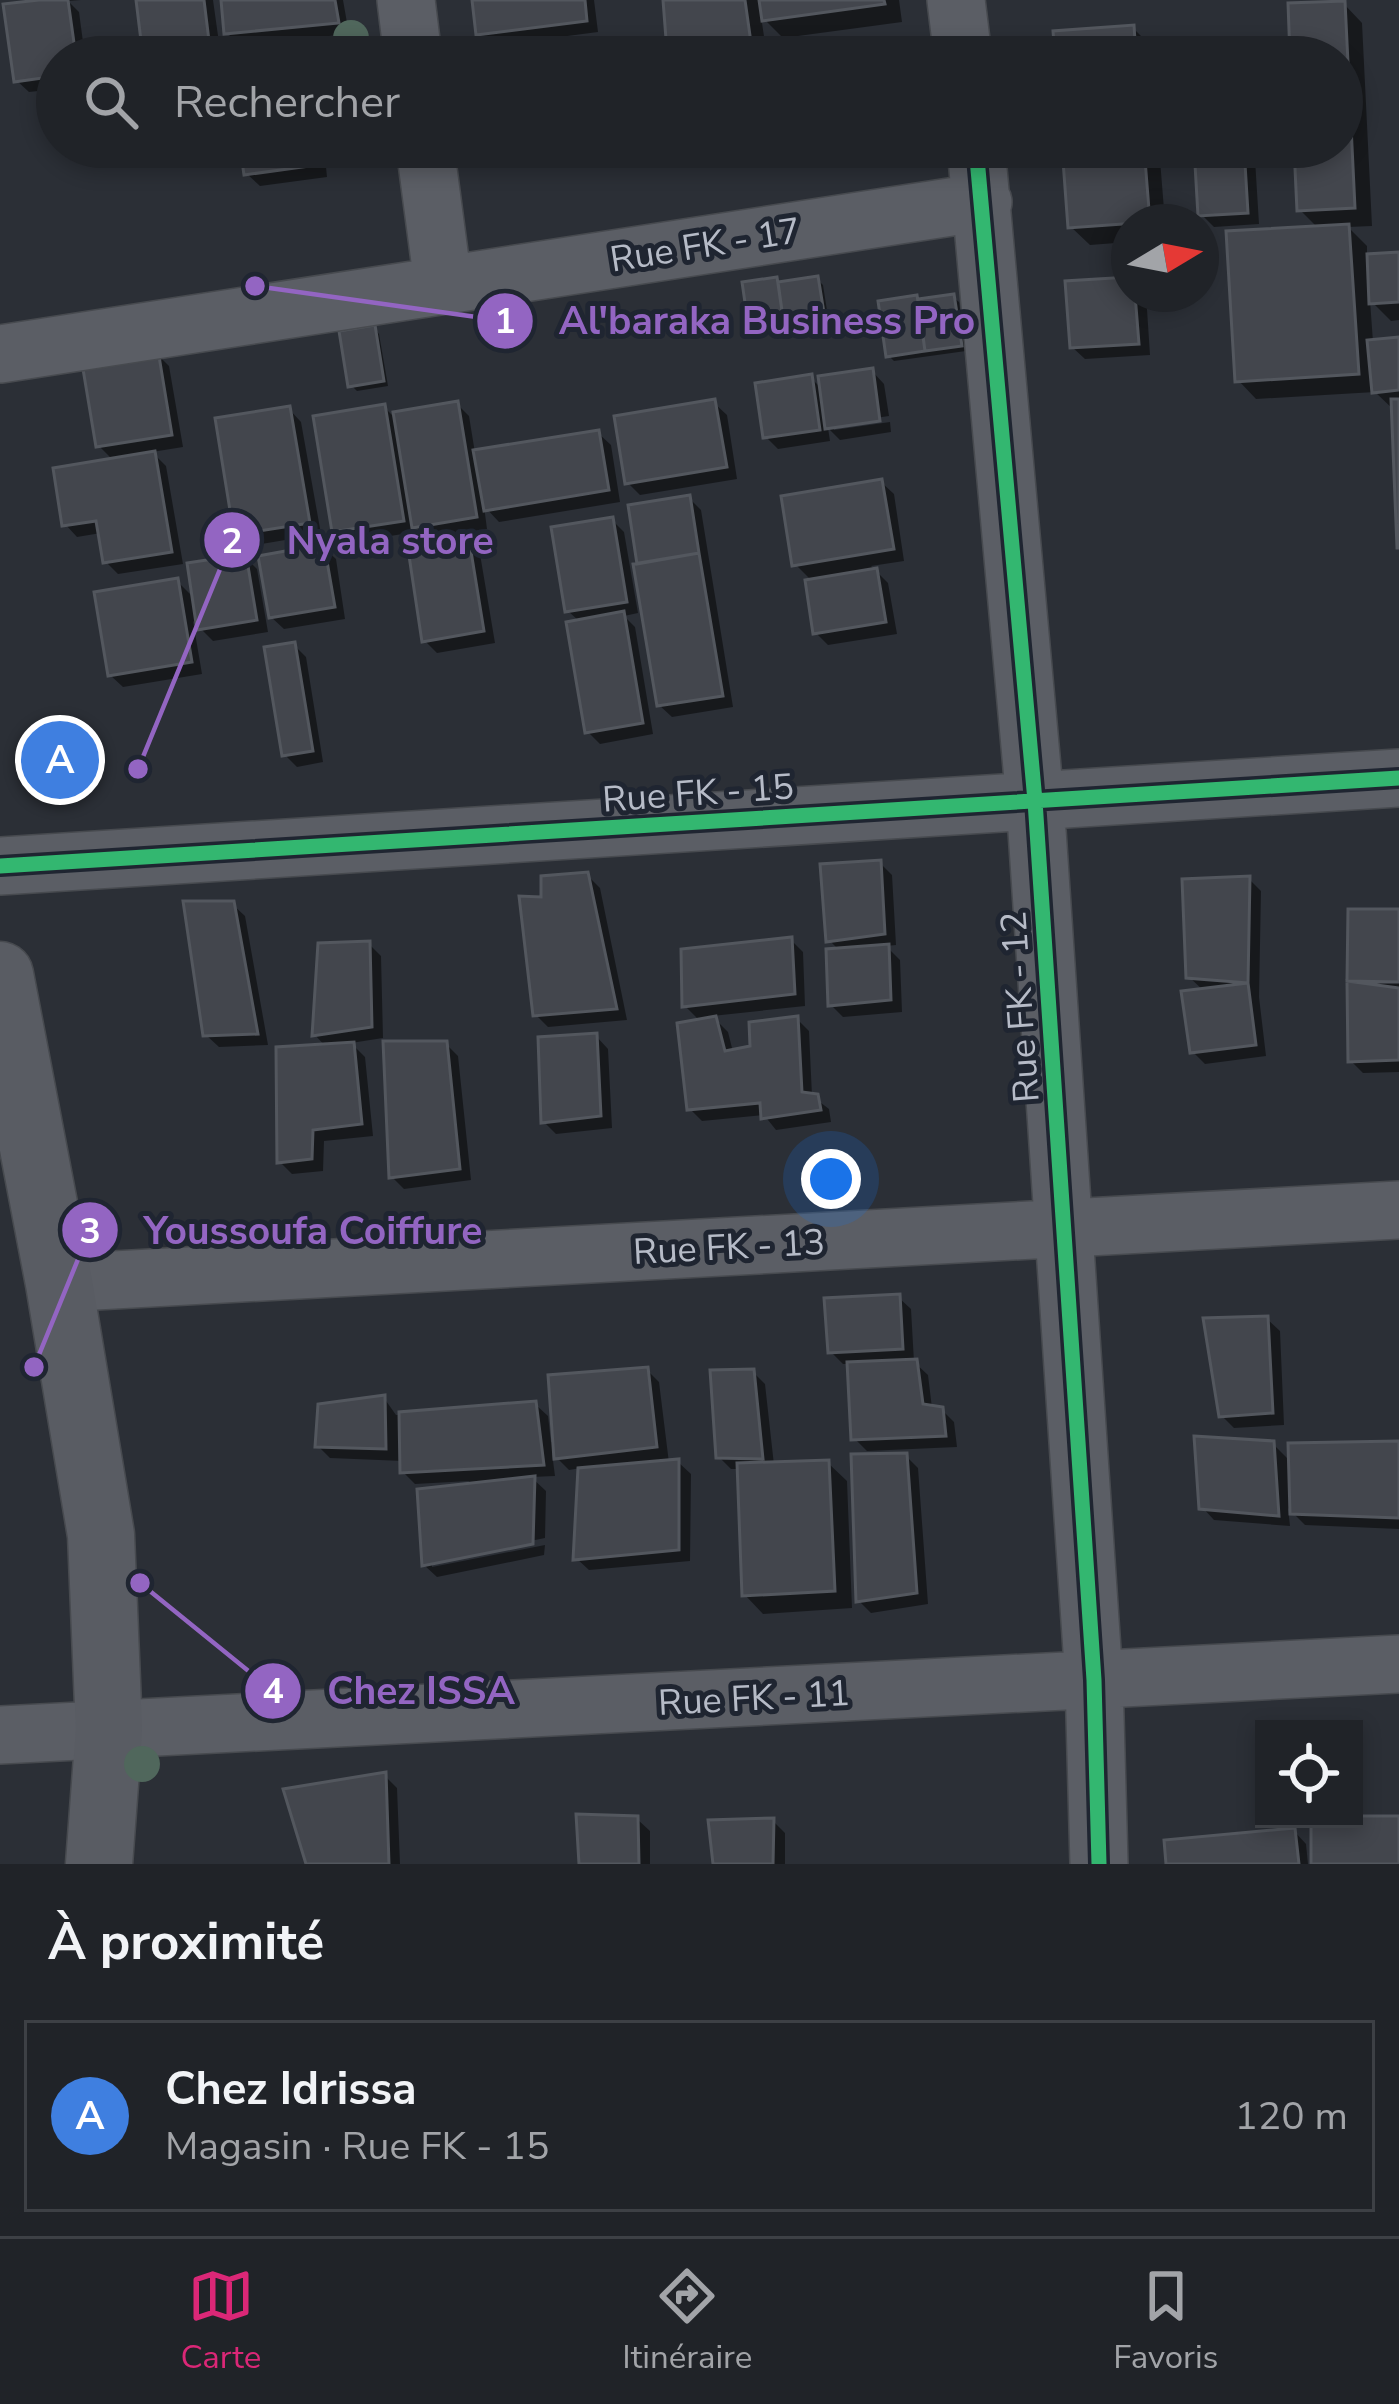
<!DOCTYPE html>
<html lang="fr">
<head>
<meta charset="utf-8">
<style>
	body { margin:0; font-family:"Nunito Sans",sans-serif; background:#282b30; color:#f1f3f6 }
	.controls { position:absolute; right:36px; bottom:36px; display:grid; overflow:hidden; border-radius:0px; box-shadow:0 6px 18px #0003 }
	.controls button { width:108px; height:108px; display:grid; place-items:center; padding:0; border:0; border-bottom:3px solid #3d4045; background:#202328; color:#f1f3f6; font:60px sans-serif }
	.compass { position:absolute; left:1111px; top:204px; width:108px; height:108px; border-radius:50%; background:#202328; box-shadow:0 6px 18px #0003; rotate:80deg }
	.you { position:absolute; left:831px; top:1179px; width:42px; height:42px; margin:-30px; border:9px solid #fff; border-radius:50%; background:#1a73e8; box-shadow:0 0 0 18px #1a73e833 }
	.badge { display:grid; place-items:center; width:78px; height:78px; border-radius:50%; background:#db2777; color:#fff; font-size:39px; font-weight:700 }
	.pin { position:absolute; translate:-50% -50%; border:6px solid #fff; box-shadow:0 3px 12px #0006 }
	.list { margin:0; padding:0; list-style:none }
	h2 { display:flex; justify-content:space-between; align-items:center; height:156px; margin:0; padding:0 48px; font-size:51px }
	h2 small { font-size:39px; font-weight:400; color:#a2a4a8 }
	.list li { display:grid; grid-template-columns:78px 1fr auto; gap:36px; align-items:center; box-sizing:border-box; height:192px; margin:0 24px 24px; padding:0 24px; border:3px solid #3d4045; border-radius:0px }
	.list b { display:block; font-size:45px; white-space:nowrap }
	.list p { margin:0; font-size:39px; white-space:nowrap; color:#a2a4a8 }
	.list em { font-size:39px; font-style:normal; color:#a2a4a8 }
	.icon { flex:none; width:66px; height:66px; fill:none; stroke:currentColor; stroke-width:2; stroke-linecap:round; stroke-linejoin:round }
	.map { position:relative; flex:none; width:1399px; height:1864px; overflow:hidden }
	.search { position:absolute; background:#202328; box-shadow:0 6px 18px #0003; left:36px; right:36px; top:36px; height:132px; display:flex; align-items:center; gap:30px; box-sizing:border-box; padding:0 42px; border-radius:66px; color:#a2a4a8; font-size:45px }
	.sheet { height:372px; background:#202328 }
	nav { display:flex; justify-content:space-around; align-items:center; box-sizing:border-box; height:168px; border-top:3px solid #3d4045; background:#202328; font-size:33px; color:#a2a4a8 }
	nav a { display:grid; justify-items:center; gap:6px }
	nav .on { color:#db2777 }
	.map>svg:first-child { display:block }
	.shadow { fill:#0007 }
	.building { fill:#43464d; stroke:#53575e; stroke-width:3 }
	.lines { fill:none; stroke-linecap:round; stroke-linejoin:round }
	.street-casing { stroke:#474a4f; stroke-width:60 }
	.secondary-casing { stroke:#474a4f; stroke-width:69 }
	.street { stroke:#5b5e65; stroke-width:57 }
	.secondary { stroke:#595c63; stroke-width:66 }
	.cycleway-casing { stroke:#1f2531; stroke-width:22 }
	.cycleway { stroke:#33b770; stroke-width:15 }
	.tree { fill:#50675c }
	.labels { text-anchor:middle; stroke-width:10; stroke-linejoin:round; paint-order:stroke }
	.street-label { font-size:36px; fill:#b6bbc7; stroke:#1f2531 }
	.leader { fill:none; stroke:#9365c2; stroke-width:4.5 }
	.callout-dot { fill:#9365c2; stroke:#1f2531; stroke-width:4.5 }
	.mark-label { font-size:36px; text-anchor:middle; font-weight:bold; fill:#fff }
	.callout-label { font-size:39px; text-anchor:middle; font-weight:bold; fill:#9365c2; stroke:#1f2531; stroke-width:10; stroke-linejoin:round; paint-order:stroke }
</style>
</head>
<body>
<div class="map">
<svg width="1399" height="1864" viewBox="0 0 1399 1864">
	<rect width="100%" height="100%" fill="#2b2f36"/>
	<path class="shadow" d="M54 0H81L68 1 79 12 85 57H57V89L29 92 16 80Z
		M139 0H213L221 57H146Z
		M224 0H343L349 34 239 45 227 33Z
		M475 0H594L598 32 491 46 479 34Z
		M664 0H899L902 22 783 38 761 16 767 57H660L669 39Z
		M1344 4 1362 23 1372 226 1348 227 1367 246V256L1399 255V320L1391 321 1370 300 1373 342 1399 340V516L1395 411 1375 392 1256 399 1238 380 1319 229 1300 210 1297 147H1342V57H1293Z
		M1133 28 1151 46 1152 57H1058Z
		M243 147H324L327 177 260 186 247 174Z
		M1065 147H1159L1165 222H1129V242L1090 245 1071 227Z
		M1243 147 1255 159 1259 224 1214 227 1201 214Z
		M817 279 823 285 828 317 786 323 787 329 757 334 752 329 745 284Z
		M1129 280V294H1146L1150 355 1085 359 1072 347Z
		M953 297 959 302 966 351 894 361 889 356 881 303Z
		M374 328 379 334 388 386 357 391 351 385Z
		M157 354 169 366 183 447 152 452 166 466 183 564 118 574 106 562 101 533 77 537 65 524 114 461 99 446Z
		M872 371 884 384 889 416 834 424V430L890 422 891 432 840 440 828 428 830 441 778 449 766 437 810 377 823 390Z
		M714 403 727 415 737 479 640 495 628 483Z
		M457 404 469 416 475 453 598 433 611 445 620 502 499 522 484 506 487 529 427 538 414 525 415 532 347 543 334 531 384 407 392 415Z
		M289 409 301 422 321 534 249 546 237 534Z
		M881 482 894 494 904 561 871 566 888 583 897 634 828 645 816 633 812 581 795 564Z
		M689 498 701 510 733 707 672 717 659 705Z
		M612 520 624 532 638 613 624 616 635 627 653 734 600 744 588 732 580 622 568 611Z
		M468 542 480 554 495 643 437 653 425 641Z
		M323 547 336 559 345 619 284 629 271 617Z
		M245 557 257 569 268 632 213 641 193 621 202 674 123 687 110 675 177 581 196 600Z
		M294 645 306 657 323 762 297 767 285 755Z
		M880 863 892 875 896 945 886 946 900 960 902 1012 843 1017 831 1005 840 951 829 940Z
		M587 875 600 888 627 1020 548 1027 536 1015 544 900Z
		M1249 879 1261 891 1259 997 1266 1056 1205 1064 1193 1052 1204 991 1189 977Z
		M232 904 245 916 268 1045 219 1047 206 1035Z
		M1399 911V1072L1363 1073 1351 1061V912Z
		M791 940 803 952 805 1006 712 1016 728 1032 733 1052 753 1049 797 1019 809 1031 812 1096 829 1109 831 1122 776 1130 764 1115 702 1121 690 1109 701 1022 685 1006Z
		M369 944 381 956 383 1038 351 1043 365 1057 373 1136 324 1141 323 1171 292 1174 280 1162 326 1047 315 1035Z
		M596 1036 608 1049 612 1128 556 1134 544 1122Z
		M446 1044 458 1056 471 1180 404 1189 392 1177Z
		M898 1297 911 1309 914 1362 928 1375 932 1408 941 1409 954 1422 957 1447 867 1451 854 1438 850 1364H843L831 1352Z
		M1267 1319 1280 1331 1284 1425 1234 1428 1222 1416Z
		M647 1370 659 1382 669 1463 678 1462 691 1474 690 1561 589 1570 576 1558 581 1468 569 1470 552 1453 555 1476 531 1477 546 1491 545 1538 432 1561V1567L545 1545 544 1555 437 1577 424 1565 469 1481 415 1484 403 1472V1461L330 1458 318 1446 384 1398 396 1415 535 1404 548 1416 551 1442H556Z
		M753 1372 765 1384 774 1465 828 1463 847 1481 852 1608 763 1614 745 1595 740 1469H731L719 1457Z
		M1273 1444 1291 1462 1399 1444V1529L1305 1525 1288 1508 1290 1526 1214 1520 1202 1507Z
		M906 1456 918 1468 928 1604 871 1613 859 1601Z
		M385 1776 397 1788 400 1864H309Z
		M637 1819 650 1831V1864H582Z
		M773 1821 785 1833V1864H716Z
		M1294 1831 1306 1844 1308 1864H1169Z"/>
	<path class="building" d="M39 0H68L76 57H57V76L14 82 3 4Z
		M136 0H204L211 57H143Z
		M221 0H335L339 23 224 34Z
		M472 0H585L587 21 476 35Z
		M663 0H745L753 57H656L666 39Z
		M759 0H884L885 4 762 21Z
		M1345 1 1355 208 1297 211 1294 147H1342V57H1290L1288 3Z
		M1134 25 1136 57H1055L1053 31Z
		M601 41 603 57H531L530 49Z
		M240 147H314L317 165 244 175Z
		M1062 147H1144L1150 222 1068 228Z
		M1194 147H1244L1248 213 1198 216Z
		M1349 224 1359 374 1235 382 1226 231Z
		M1399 252V302L1369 304 1367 254Z
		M818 276 824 313 783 318 778 282Z
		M777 277 784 325 749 330 742 282Z
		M1129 277V294H1135L1139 344 1070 348 1065 281Z
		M954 294 962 346 925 351 918 299Z
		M917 295 925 351 886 357 878 301Z
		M375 325 384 381 348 387 339 331Z
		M1399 337V390L1372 393 1367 340Z
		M158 350 172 435 96 447 82 363Z
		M873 368 880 421 825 429 818 376Z
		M812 374 820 430 763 438 755 383Z
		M715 399 727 467 625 484 614 416Z
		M1391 399H1399V548H1397Z
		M458 401 477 517 412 528 393 412Z
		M385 404 404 521 332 532 313 416Z
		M290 406 310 523 234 535 215 418Z
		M599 430 609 490 484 511 473 450Z
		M155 451 172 552 103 563 96 521 62 526 53 468Z
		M882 479 894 549 792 566 781 496Z
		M690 495 699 553 637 564 628 505Z
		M613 517 627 602 565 612 551 527Z
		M469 539 484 631 422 642 408 549Z
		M324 544 335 607 269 618 258 556Z
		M699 553 723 696 657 706 633 564Z
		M246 554 257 620 197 630 187 563Z
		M877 568 886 622 813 634 805 580Z
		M178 578 192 662 108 676 94 592Z
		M624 611 643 723 585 733 566 622Z
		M295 642 313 751 282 756 264 647Z
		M881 860 885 934 826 942 820 864Z
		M588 872 617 1009 533 1016 519 896 541 897V876Z
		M1250 876 1248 983 1186 978 1182 879Z
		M183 901H234L258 1034 203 1036Z
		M1348 909H1399V982L1347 981Z
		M792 937 795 994 682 1007 681 949Z
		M370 941 372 1027 312 1036 318 943Z
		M889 944 891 1000 828 1006 826 949Z
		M1347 981 1399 988V1060L1348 1062Z
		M1248 983 1256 1045 1190 1053 1181 991Z
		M716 1016 725 1051 750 1046 749 1022 798 1016 802 1092 818 1094 821 1110 761 1119 760 1103 687 1110 677 1023Z
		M597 1033 601 1116 541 1123 538 1037Z
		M383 1041H447L460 1169 389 1178Z
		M354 1042 362 1124 313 1130 312 1159 277 1163 276 1047Z
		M900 1294 903 1349 828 1353 824 1298Z
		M1268 1316 1273 1413 1219 1417 1203 1318Z
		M917 1359 923 1404 943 1407 946 1436 851 1440 847 1362Z
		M648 1367 657 1447 554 1459 548 1375Z
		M754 1369 763 1459 716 1458 710 1370Z
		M385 1395 386 1449 315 1447 318 1404Z
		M536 1401 544 1465 400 1473 399 1412Z
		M1194 1436 1274 1441 1279 1516 1199 1509Z
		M1399 1441V1518L1290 1514 1288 1443Z
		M907 1453 917 1593 856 1602 851 1454Z
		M679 1459V1550L573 1560 578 1468Z
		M829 1460 835 1591 742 1596 737 1463Z
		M535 1476 533 1544 422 1566 417 1489Z
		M386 1772 389 1864H306L283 1789Z
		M576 1814 638 1816 639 1864H579Z
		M1354 1816H1399V1864H1311V1819Z
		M774 1818 773 1864H713L708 1820Z
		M1295 1828 1299 1864H1166L1164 1840Z"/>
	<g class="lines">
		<defs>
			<path id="street" d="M406 0 413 57
				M956 0 963 57
				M425 147 443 283
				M976 147 1035 801 1094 1680 1099 1864
				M0 354 983 202
				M0 866 1399 778
				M59 1283 1399 1210
				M0 1735 1399 1664"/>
			<path id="secondary" d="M0 975 59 1283 101 1535 109 1730 99 1864"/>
		</defs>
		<use href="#street" class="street-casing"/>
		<use href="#secondary" class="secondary-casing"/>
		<use href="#street" class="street"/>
		<use href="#secondary" class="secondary"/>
		<defs>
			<path id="cycleway" d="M976 147 1035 801 1094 1680 1099 1864
				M0 866 1399 778"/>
		</defs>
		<use href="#cycleway" class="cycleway-casing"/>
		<use href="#cycleway" class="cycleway"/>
	</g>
	<g class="tree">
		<circle cx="351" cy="38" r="18"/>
		<circle cx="142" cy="1764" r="18"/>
	</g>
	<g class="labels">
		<g class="street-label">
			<text transform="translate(705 244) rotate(-9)" y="13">Rue FK - 17</text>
			<text transform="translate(698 792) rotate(-4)" y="13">Rue FK - 15</text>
			<text transform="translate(1019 1007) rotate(-94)" y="13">Rue FK - 12</text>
			<text transform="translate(729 1246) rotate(-3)" y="13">Rue FK - 13</text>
			<text transform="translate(754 1697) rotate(-3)" y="13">Rue FK - 11</text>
		</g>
	</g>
	<path class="leader" d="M255 286L505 321M138 769L232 540M34 1367L90 1230M140 1583L273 1691"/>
	<g class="callout-dot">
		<circle cx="255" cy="286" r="12"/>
		<circle cx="138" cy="769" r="12"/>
		<circle cx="34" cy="1367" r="12"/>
		<circle cx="140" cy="1583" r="12"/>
		<circle cx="505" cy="321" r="30"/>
		<circle cx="232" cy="540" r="30"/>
		<circle cx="90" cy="1230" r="30"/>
		<circle cx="273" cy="1691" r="30"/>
	</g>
	<g class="mark-label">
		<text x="505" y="333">1</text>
		<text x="232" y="553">2</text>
		<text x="90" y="1243">3</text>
		<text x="273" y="1703">4</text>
	</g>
	<g class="callout-label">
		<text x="767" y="334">Al'baraka Business Pro</text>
		<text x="390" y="554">Nyala store</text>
		<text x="313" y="1244">Youssoufa Coiffure</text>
		<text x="421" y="1704">Chez ISSA</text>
	</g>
</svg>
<div class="controls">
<button><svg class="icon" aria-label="locate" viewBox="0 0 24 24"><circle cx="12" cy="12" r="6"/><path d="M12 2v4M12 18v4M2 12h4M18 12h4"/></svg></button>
</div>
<svg class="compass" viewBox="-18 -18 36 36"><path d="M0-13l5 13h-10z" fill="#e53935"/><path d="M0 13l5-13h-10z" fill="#a2a4a8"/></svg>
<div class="you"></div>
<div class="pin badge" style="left:60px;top:760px;background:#3f7fe0">A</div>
<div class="search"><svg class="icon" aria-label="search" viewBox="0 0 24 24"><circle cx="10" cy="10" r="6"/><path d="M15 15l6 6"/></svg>Rechercher</div>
</div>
<section class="sheet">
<h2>À proximité<small></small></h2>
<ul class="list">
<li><span class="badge" style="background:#3f7fe0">A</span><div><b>Chez Idrissa</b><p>Magasin · Rue FK - 15</p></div><em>120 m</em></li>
</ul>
</section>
<nav>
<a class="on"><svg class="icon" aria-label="map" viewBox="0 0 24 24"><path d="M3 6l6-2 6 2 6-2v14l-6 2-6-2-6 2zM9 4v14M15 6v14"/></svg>Carte</a>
<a><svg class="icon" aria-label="directions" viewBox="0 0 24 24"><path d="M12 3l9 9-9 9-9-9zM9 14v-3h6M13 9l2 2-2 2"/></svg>Itinéraire</a>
<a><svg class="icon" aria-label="saved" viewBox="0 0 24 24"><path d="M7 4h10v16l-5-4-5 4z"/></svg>Favoris</a>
</nav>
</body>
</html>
